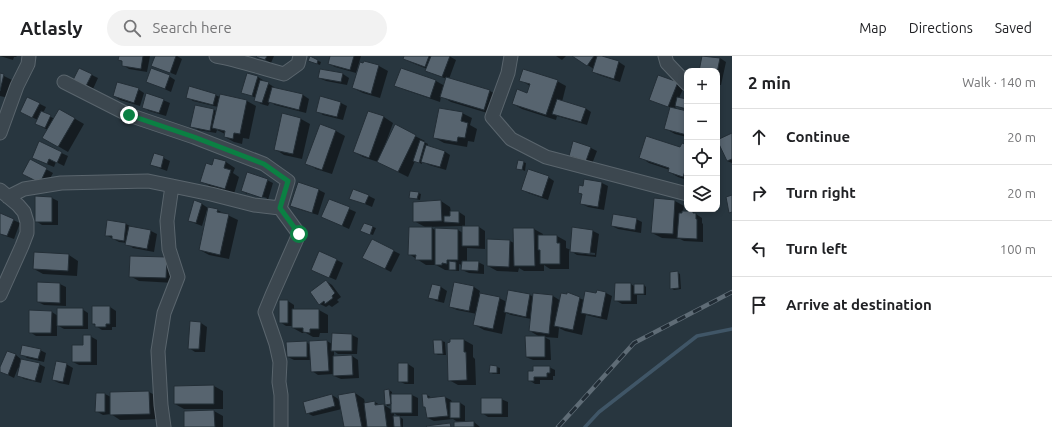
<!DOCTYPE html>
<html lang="en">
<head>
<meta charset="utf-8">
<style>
	body { margin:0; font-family:Ubuntu,sans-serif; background:#f2f2f2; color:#202124 }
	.controls { position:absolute; right:12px; top:12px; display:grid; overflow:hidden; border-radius:8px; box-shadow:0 2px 6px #0003 }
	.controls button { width:36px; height:36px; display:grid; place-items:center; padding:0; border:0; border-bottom:1px solid #e0e0e0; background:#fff; color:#202124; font:20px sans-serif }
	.stop { position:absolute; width:12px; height:12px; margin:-9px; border:3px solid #0b8043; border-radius:50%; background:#fff }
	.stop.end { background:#0b8043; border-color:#fff; box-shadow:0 1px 4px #0008 }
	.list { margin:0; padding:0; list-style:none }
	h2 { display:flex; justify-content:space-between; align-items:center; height:52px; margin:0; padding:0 16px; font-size:17px }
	h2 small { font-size:13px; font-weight:400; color:#757577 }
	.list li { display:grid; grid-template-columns:26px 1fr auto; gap:12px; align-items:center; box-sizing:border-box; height:56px; padding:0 16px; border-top:1px solid #e0e0e0 }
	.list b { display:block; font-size:15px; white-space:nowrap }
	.list em { font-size:13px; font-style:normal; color:#757577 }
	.icon { flex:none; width:22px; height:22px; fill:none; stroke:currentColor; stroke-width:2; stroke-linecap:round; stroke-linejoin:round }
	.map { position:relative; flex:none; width:732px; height:371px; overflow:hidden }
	header { display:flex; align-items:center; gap:24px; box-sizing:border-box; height:56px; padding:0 20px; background:#fff; border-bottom:1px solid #e0e0e0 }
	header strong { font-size:19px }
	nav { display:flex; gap:22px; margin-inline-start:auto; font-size:14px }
	.search { width:280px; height:36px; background:#f2f2f2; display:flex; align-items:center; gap:10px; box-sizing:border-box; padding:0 14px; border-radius:22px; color:#757577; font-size:15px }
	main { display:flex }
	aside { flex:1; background:#fff }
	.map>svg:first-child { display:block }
	.shadow { fill:#0007; fill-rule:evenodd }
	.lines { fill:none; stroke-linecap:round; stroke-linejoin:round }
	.stream { stroke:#405667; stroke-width:3.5 }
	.building { fill:#57646f; stroke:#232e36 }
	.minor-casing { stroke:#5a656d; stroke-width:15 }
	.minor { stroke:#3c474f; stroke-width:13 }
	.rail-casing { stroke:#5f6c76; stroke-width:4.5 }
	.rail { stroke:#212c35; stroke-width:3; stroke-dasharray:9; stroke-linecap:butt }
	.route { stroke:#0b8043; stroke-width:5 }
</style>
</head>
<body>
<header>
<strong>Atlasly</strong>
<div class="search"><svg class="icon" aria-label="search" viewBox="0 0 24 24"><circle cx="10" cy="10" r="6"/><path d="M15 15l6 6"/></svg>Search here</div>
<nav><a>Map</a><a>Directions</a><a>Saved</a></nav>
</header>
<main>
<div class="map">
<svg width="732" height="371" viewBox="0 0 732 371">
	<rect width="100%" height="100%" fill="#28363f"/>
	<path class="shadow" d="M0 0H17L16 1H14L13 4Z
		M120 0H150L147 16 129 13 123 9V6L119 4Z
		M156 0H177L182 3 176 19 153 10Z
		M258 0H274L271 7Z
		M331 0H361L356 17 335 11 329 8Z
		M405 0H449L456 4 449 23 490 35 499 40 494 59 451 46 441 40 440 46 405 34 396 29 436 25 445 30 447 23 433 18 427 13 410 6 404 2Z
		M556 0H566L562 4Z
		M573 0H602L619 6 625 10 620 26 599 19 593 16 594 13Z
		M703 0 720 2 726 6 721 29H717V15H700Z
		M311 2 321 6 320 9 309 5Z
		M379 10 388 15 380 42 363 37 353 32Z
		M0 18 12 24 9 42 0 40Z
		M343 18 349 22 347 29 326 25 319 22Z
		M92 19 98 22 93 33 81 27Z
		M248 19 258 21 274 31V32L303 39 309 43 306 57 275 49 270 46 268 50 261 48 255 44 256 42 243 36Z
		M169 20 175 24 171 36 147 25Z
		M521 24 557 25 566 30 562 46 585 52 591 56 587 69 557 60 556 64 522 53 513 48 528 38 530 30Z
		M677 27 684 31 679 42 687 44V54L676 50 675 53 687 56V81L675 78 666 73 671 52 650 43Z
		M138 33 144 37 140 50 120 44 114 40Z
		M215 39 220 41V39L247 45 256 50 249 83 243 82 242 88 234 86 225 81V78L217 74 216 77 198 74 191 70 214 54 217 55 218 51 193 45 187 41Z
		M28 42 46 51 43 57 55 63 60 54 84 68 68 96 44 82 48 74 42 71 38 64 27 59Z
		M163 44 170 47 166 60 149 55 143 51Z
		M341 47 347 50 343 64 323 59 317 55Z
		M369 56 384 61 393 67 385 89H386L395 70 425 85 424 86 428 88 427 91 444 95 450 99 446 114 429 109 422 105V108L415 105 408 121 378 106 363 101 354 96Z
		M462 57 472 62 470 69 477 73 474 86 468 85 467 91 444 87 435 82Z
		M301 63 310 68 302 103 284 99 275 93Z
		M320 70 336 75 345 80 332 118 316 113 307 107Z
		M732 79V107L727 105Z
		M40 87 68 100 64 110 56 106 54 111 39 105Z
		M687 90V124L678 121 669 116 670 114 649 107 640 101 681 92Z
		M591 92 597 95 592 108 576 103 570 99Z
		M155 98 170 105 167 115 151 109Z
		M31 105 53 117 46 130 30 121Z
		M226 106 235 112 233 117 239 121 234 138 211 131 201 125Z
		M523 106 526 107 525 115 518 112Z
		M548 121 554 125 548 144 528 137 522 133Z
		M267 124 273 127 268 144H266L267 142 247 136V138L242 135Z
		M298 127 319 134 325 137 318 159 298 153 292 149Z
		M602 127 608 130 604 154 588 151 582 148 583 139 579 137 584 131Z
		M418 137 421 138 420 144 410 142Z
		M369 140 375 143 372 151 351 142Z
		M52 142 58 145V169H42L36 165Z
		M329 144 356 156 349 173 322 161Z
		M441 145 450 151 451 156H459L465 160V171H479L485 175V193L467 192V206H478L484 209V218L469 217 462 214V209L459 208V215L445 214 436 209H426L409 198 432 172 436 175 458 174 463 177V170L425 171 414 165V147Z
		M675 145 684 150 683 156H693L702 162V167L703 168V186L684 185 680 183 662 182 652 177Z
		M202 148 208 152 217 154 238 164 229 203 209 199 200 194 209 154H207L202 170 189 165Z
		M0 158 20 167 14 183 0 178Z
		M636 163 642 166 641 177 618 173 612 170Z
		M108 165 126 168 132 171 151 175 157 178 154 196 133 192 127 188V187L119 186 106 179Z
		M364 168 376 172 373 179 364 176Z
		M534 173 543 178V180H557L566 185V192L571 194 593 175 599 178 596 201 577 199 569 194V213H550L544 209V215H524L519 212 518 216 497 215 488 210 510 185 514 187ZM576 195 595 197V199L576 197Z
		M372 184 400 198 391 216 369 205Z
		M320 196 343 207 336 224 312 214Z
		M69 199 78 205 77 220 43 218 34 213Z
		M166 202 175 227 139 225 130 220Z
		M677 216 680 218 681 233 674 234 671 232Z
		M326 225 332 229 341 241 337 244 339 246 332 251 329 249 326 251 320 248Z
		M38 227 60 228 66 231V250L44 249 38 246Z
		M631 228 635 231 644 229 646 231V239H637V248H622L615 244Z
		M432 229 441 231 447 235 444 247 436 245 429 241Z
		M474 231 480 235 479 238 499 242 507 246 509 235 530 239 534 241 553 240 561 245 579 242 584 244 597 238 606 237 612 240 607 264 586 259 582 279 565 275 559 272 558 282 544 281 550 284 551 304H533L526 301 540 281 530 275 531 263 511 259 506 257 502 278 484 274 475 269 477 258 457 254 450 251Z
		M280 245H288L294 249V254H319L328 259V277H320L319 281H313L306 277H302L293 272V270H286L280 266Z
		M110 251 116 255V271H112V274H102L93 268Z
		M82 253 88 257V273H64L57 269V280H36L30 276 52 256 58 260Z
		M201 267 207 271 205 296H195L189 292Z
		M333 278 352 279 358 282 357 298H338L334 295V301L352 300 358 304 359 322 341 323 334 320V318L318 319 312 315V304H294L288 301 306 286 311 289 310 286 327 285 332 288Z
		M90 280 97 284V309H79L73 306Z
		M464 284 473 289V301L475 303 476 329H458L449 324Z
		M442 285 445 286 446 299H438L435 297Z
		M40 294 46 297 44 306 27 302 21 298Z
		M7 296 16 299 22 304 39 308 45 311 41 327 24 323 18 319 19 313 18 312 14 322 0 315Z
		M66 308 73 312 69 329 59 327 53 324Z
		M408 308 414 312V328H405L399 325Z
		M491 310 497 311 500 312V318H493L490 316Z
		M549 311 555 314V320H553V324H540V328H535L529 324Z
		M214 330 223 335V353H184L175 348Z
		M389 334 392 336V339H412L418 342V360H398L394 357V361H400L403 363V371H345L342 353 313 360 307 357 332 339 340 344 355 337 364 343 365 347 375 346 380 349H384L392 354V349L387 350 385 335Z
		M149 336 159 341V363L120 364 111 358 103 359 96 355 97 338H105L111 341V337Z
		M427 339 432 342 445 341 451 344 452 346H459L465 350V366H474L480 371H455L459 367 453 363 434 365 428 362Z
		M501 343 508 346V361H488L482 357Z
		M214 355 223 360V371H185Z"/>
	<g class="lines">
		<path class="stream" d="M585 371 599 356 697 280 732 273"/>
	</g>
	<path class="building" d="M119 0H143L141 13 122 10V5L118 4Z
		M155 0H176L170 17 151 10Z
		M257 0H267L265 4 256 1Z
		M310 0 318 4 317 8 308 5Z
		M330 0H354L350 14 328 8Z
		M404 0H429L425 11 403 3Z
		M431 0H450L442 21 425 15Z
		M572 0H594L587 10Z
		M597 0H602L619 5 614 23 592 16Z
		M702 0 720 2 717 17V15H699Z
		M364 5 379 9 371 38 352 32 360 6 363 7Z
		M79 12 92 18 86 30 73 24Z
		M151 12 170 19 165 33 146 26Z
		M401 12 436 24 430 42 394 30Z
		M320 13 343 17 341 26 318 22Z
		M523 13 558 24 546 59 512 48 517 33 527 37 530 28 519 25Z
		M0 17 4 18 0 35Z
		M247 17 258 20 252 40 241 37Z
		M658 19 678 26 668 51 649 44Z
		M446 21 490 34 484 54 440 41Z
		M260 24 269 26 262 47 254 45Z
		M117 26 139 32 134 47 113 40Z
		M189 30 216 38 213 49 186 42Z
		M272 31 303 38 299 54 268 46Z
		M146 37 164 43 159 57 142 52Z
		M220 38 247 44 240 78 234 77 233 83 224 81 225 75 212 72Z
		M320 40 341 46 337 61 316 56Z
		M27 41 40 47 32 62 20 56Z
		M677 41 687 43V53L675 50Z
		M557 43 586 52 581 66 552 58Z
		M195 49 214 53 210 75 190 71Z
		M670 51 687 55V79L664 73Z
		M439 52 463 56 461 65 468 67 465 82 458 81 457 86 433 82Z
		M59 53 75 62 58 91 42 82Z
		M41 55 51 59 45 72 35 68Z
		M368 55 384 60 369 102 353 96Z
		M282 57 301 62 293 98 274 94Z
		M320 68 336 74 322 114 305 108Z
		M395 68 416 79 398 116 377 106Z
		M732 77V103L727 105 717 84Z
		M646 80 680 91 682 87 687 89V109L683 121 668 116 669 112 639 102Z
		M420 84 425 86 419 107 413 105Z
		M39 85 62 96 57 107 49 103 47 108 32 102Z
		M573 85 591 91 586 105 569 100Z
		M426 89 445 95 440 111 421 106Z
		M154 97 164 100 161 112 150 109Z
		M214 102 226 105 224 112 231 114 225 133 200 126 206 107 212 109Z
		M30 103 47 112 40 127 22 118Z
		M518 104 524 105 522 114 516 113Z
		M528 113 549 120 542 141 521 134Z
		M247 116 268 123 262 142 241 135Z
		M584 123 602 126 598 151 580 148 582 138 578 137 579 129 583 130Z
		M298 126 319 133 312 157 290 150Z
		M353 133 369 139 365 148 349 143Z
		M410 135 419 136 417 143 409 142Z
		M732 139V156L729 157 726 141Z
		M35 140 52 141V166H35Z
		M654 142 675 144 673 178 651 177Z
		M329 143 350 151 342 170 321 161Z
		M194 144 202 147 196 167 188 165Z
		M441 144 442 165 413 166V146Z
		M208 151 218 153 217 156 229 158 220 199 199 194Z
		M450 155H459V167L444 166V160H450Z
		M682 155H693V157H696V163H697V183L677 182 679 157H682Z
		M0 157 14 163 7 180 0 178Z
		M613 158 637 162 635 174 611 170Z
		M107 164 126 167 124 185 112 183V180H105Z
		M364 167 373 170 370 179 360 175Z
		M129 170 151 174 147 193 125 189Z
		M462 170H479V190H462Z
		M409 171H432V204H415L416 199H408Z
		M572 171 593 174 590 198 570 196Z
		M435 172 458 173V204H447V208L442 207V209H435Z
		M513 172H534L535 210H514Z
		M538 179H557V187H560V208H540V194H538Z
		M372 183 394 194 385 213 362 202Z
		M487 183 510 184 509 211 487 210Z
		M319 195 337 203 329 222 311 214Z
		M34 196 69 198 68 215 33 213Z
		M130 200 167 201 166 222 129 221Z
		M449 205 456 206V214H449Z
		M462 205H479L478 215 461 214Z
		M678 215 679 232 670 233V216Z
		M326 224 335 237 332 240 333 242 325 248 324 245 319 249 310 236Z
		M37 226 60 227V247L37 246Z
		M454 226 474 230 469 255 449 251Z
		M615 227H631V245H614Z
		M432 228 441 230 438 244 428 242Z
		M634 228H644V238H634Z
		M508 234 530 238 526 261 504 256Z
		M597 234 606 236 601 261 581 257 585 235 596 237Z
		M567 236 580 241 573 274 554 270 561 237 567 238Z
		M480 237 500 241 493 273 473 269Z
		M533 237 553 239 549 278 529 275Z
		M279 244H288V267H279Z
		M92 250H110V268H106V271H95V268H92Z
		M57 252H83V270H57Z
		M292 253H319V273H310V277L303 276V272H292Z
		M29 254 52 255 51 277H29Z
		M190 265 201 266 199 293H188Z
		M332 277 352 278V295H331Z
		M83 279H91V306H72V289H83Z
		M525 280H545V301H526Z
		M450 283H464V296H466L467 324 448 325 447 287 450 286Z
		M327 284 329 315 311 316 309 285Z
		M433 284H442L443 298H434Z
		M307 285V301H287L286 286Z
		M22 289 41 293 38 303 20 299Z
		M7 295 16 298 8 319 0 316V311Z
		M352 299 353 319 333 320V300Z
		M21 303 40 307 35 325 17 320Z
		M56 305 67 307 63 326 52 324Z
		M398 307H408V326H398Z
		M490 309 497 310V317H489Z
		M533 310H550V317H547V321H534V325H528V315H533Z
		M214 329V348H174V330Z
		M389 333 391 348 385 349 384 334Z
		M149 335 150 358 110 359V336Z
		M355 336 362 371H344L338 339Z
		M96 337H105V356H95Z
		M332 338 335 350 306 358 303 346Z
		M391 338H412V357H391Z
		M422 338H427L428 342 445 340 448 360 427 362 425 351H423Z
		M481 342H502V358H481Z
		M375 345V349L384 348 387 371H367L364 347Z
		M450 346H460V362H450Z
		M214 354 215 371H184V355Z
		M393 360H400L401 371H394Z
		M474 365V371H454V366Z
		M450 367 451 371H427L426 370Z"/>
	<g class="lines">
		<defs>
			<path id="minor" d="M216 0C239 4 261 12 284 18L298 8 300 0
				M511 0 508 17 492 61 511 83 546 101 687 138
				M665 0 667 7 687 28
				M0 77 17 30 28 8 29 0
				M0 134 18 149 24 156 27 166V177L22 190 0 239
				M8 141 24 133 61 127 148 125 211 138 254 149 280 152 288 125 264 108 194 81 129 59 64 26
				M280 152 299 178 272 239 265 256 276 288 280 306 279 326 281 339V371
				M164 371 161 349 158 295 164 257 178 221 169 193 167 165 172 130"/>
		</defs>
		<use href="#minor" class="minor-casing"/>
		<use href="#minor" class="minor"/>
		<defs>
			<path id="rail" d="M558 371 634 287 732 236"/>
		</defs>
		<use href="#rail" class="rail-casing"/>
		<use href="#rail" class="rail"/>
	</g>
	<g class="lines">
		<path class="route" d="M129 59 194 81 264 108 288 125 280 152 299 178"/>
	</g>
</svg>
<div class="controls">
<button>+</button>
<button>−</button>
<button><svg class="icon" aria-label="locate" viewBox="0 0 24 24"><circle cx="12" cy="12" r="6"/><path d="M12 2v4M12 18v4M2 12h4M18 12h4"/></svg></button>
<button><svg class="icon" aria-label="layers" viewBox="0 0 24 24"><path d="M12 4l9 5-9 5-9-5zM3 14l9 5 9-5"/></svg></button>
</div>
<div class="stop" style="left:299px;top:178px"></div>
<div class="stop end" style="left:129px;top:59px"></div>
</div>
<aside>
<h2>2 min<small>Walk · 140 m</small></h2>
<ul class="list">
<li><svg class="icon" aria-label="ahead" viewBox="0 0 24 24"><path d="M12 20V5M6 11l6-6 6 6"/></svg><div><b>Continue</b></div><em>20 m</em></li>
<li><svg class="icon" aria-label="right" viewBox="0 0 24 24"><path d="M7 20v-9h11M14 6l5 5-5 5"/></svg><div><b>Turn right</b></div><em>20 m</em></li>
<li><svg class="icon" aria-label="left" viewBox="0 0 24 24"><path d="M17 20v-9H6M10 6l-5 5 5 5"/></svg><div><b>Turn left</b></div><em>100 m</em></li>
<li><svg class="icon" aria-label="arrive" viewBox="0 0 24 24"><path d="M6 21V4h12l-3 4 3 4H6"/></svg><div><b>Arrive at destination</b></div></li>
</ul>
</aside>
</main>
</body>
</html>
